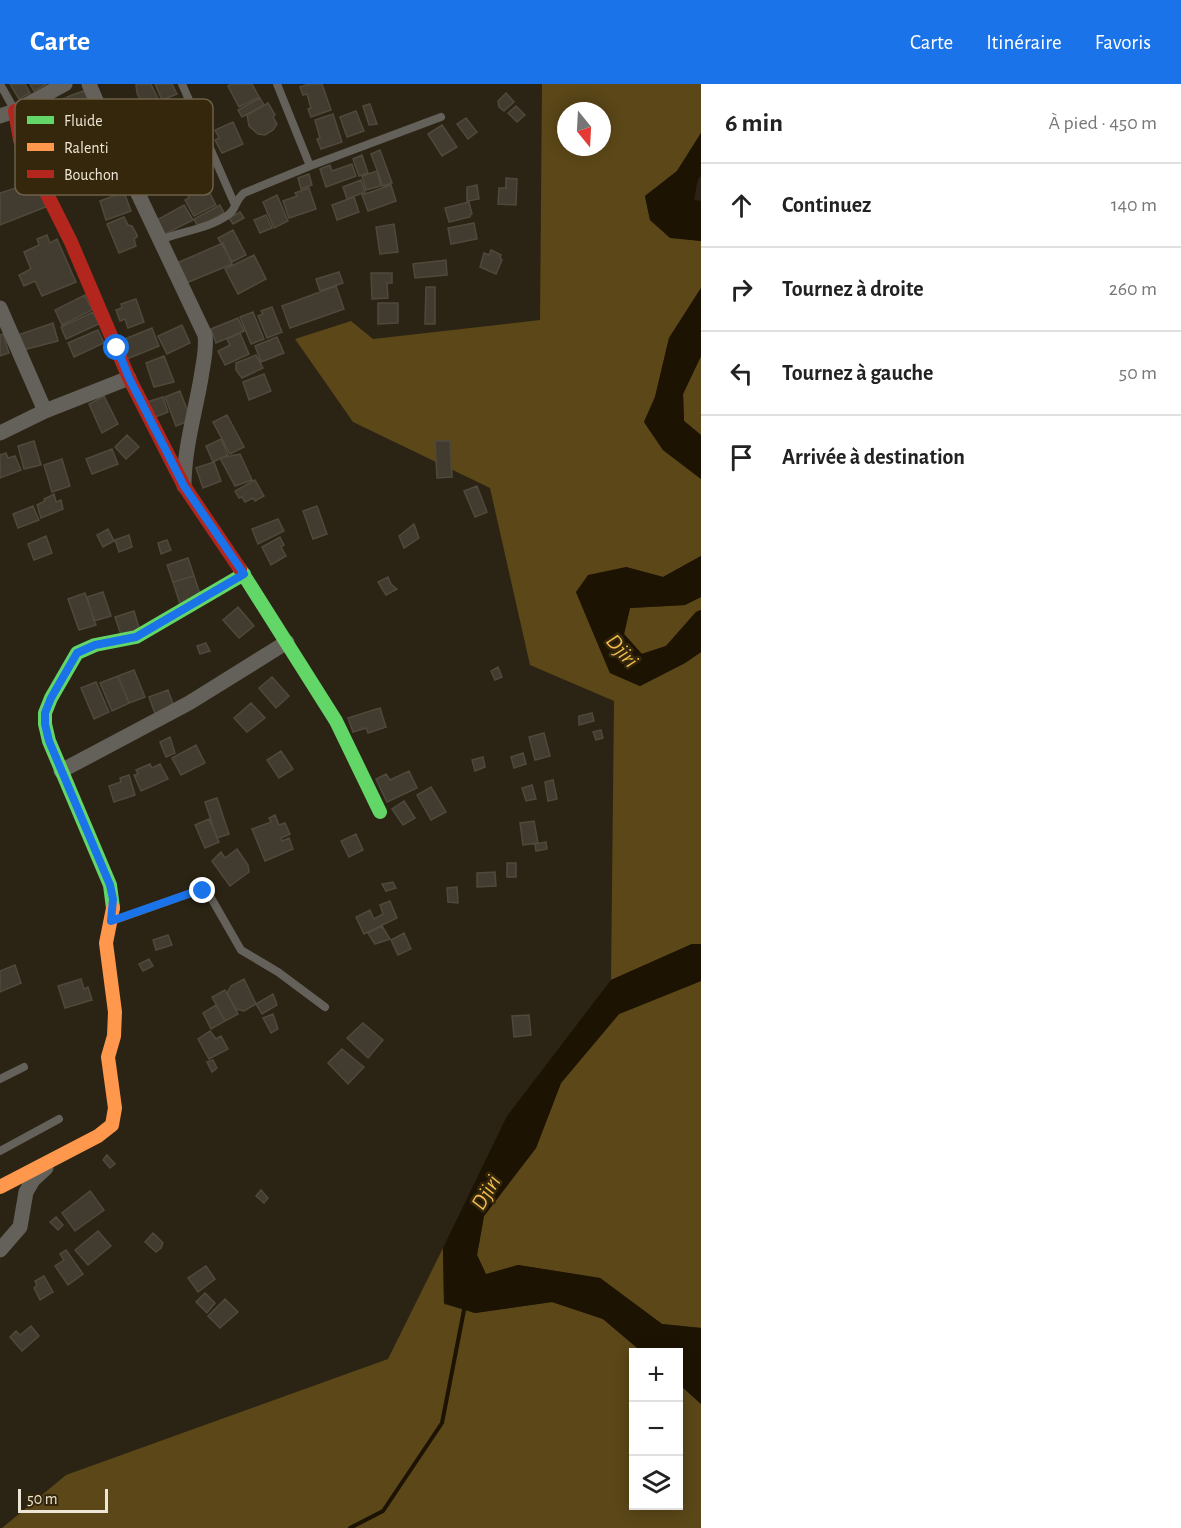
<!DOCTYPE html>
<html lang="fr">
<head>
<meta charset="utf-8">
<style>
	body { margin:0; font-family:"Alegreya Sans",sans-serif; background:#f2f2f2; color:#222 }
	.controls { position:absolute; right:18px; bottom:18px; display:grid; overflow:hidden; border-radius:0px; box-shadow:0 3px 15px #0003 }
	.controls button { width:54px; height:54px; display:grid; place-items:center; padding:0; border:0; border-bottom:2px solid #e0e0e0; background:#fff; color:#222; font:30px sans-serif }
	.compass { position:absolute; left:557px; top:18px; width:54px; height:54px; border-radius:50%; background:#fff; box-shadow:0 3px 15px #0003; rotate:162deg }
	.scale { position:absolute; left:18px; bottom:15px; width:90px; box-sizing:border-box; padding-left:6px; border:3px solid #ede5d5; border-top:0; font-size:16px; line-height:21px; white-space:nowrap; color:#ede5d5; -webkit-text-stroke:4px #34270b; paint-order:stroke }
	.stop { position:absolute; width:18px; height:18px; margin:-14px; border:4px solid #1a73e8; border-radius:50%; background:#fff }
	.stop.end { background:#1a73e8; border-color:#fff; box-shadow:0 2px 6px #0008 }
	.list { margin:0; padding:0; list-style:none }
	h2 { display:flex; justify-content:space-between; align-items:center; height:78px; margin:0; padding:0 24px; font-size:26px }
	h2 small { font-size:20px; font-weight:400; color:#767676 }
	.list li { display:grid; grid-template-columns:39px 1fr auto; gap:18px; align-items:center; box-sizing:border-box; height:84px; padding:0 24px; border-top:2px solid #e0e0e0 }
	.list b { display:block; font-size:22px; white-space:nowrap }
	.list em { font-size:20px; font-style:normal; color:#767676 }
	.icon { flex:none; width:33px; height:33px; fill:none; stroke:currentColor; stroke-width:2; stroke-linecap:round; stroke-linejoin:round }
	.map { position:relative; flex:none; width:701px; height:1444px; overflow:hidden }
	header { display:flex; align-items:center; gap:36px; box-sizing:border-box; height:84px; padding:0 30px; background:#1a73e8; color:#fff }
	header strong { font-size:28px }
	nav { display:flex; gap:33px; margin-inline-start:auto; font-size:21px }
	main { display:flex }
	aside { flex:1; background:#fff }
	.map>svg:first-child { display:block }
	.green { fill:#5b4718; fill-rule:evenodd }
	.water { fill:#1d1302 }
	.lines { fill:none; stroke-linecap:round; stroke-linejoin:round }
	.stream { stroke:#1d1302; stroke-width:4 }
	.building { fill:#423c30; stroke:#4f493c; stroke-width:1.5 }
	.lane { stroke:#64615b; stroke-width:8 }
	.street { stroke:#64615b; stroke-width:15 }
	.fast { stroke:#63d668; stroke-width:14 }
	.slow { stroke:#ff974d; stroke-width:14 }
	.jam { stroke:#b3261e; stroke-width:14 }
	.route { stroke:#1a73e8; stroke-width:8 }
	.labels { text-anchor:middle; stroke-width:5; stroke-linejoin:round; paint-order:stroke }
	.water-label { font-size:22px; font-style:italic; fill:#f3be4e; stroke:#34270b }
	.key { fill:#34270b; stroke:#6c6048; stroke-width:1.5 }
	.key-label { font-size:16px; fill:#ede5d5 }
</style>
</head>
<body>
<header>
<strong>Carte</strong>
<nav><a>Carte</a><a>Itinéraire</a><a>Favoris</a></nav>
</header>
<main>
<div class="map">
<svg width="701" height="1444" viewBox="0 0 701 1444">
	<rect width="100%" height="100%" fill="#2b2414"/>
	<path class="green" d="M542 0H701V49L677 87 645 112 650 136 670 153 701 157V204L669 254 655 313 644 338 663 366 701 395V472L663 493 626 483 576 508 610 589 640 602 685 579 701 568V860H692L611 896 614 617 530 581 490 404 353 338 295 255 351 237 373 255 540 236ZM566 27H602V63H566Z
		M701 272V351L684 337 683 310Z
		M701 513V526L696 528 666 562 641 570 624 550 630 524 685 521Z
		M701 897V1244L662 1240 600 1194 518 1181 486 1191 477 1171 484 1132 536 1064 561 999 619 930Z
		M443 1164 444 1220 475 1229 552 1218 603 1235 642 1268H634V1422H678L679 1300 701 1320V1444H2L66 1391 388 1275Z"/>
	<path class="water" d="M701 49V92L698 95 694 116 701 117V157L670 154 650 136 645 112 677 87Z
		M701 204V272L683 310 684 337 701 351V395L663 366 644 338 655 313 669 254Z
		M701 472V513L685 521 630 524 624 550 642 570 666 562 696 528 701 526V568L685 579 640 602 610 589 576 508 588 491 626 483 663 493Z
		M692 860H701V897L619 930 561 999 536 1064 484 1132 477 1171 486 1190 518 1181 600 1194 662 1240 701 1244V1320L679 1300 678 1268H642L603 1235 552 1218 475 1229 444 1219 443 1164 507 1032 611 896Z"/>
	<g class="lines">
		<path class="stream" d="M350 1444 383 1427 442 1339 465 1221"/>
	</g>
	<path class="building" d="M10 0H25L30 9 19 15Z
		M30 0H47L34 7Z
		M138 0H151L160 19 148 24 144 19H142L137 9 136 1Z
		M155 0H172L177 10 162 16Z
		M231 0H252L259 13 239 23 228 2Z
		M309 0H322L331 26 311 33 308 25 311 24 307 10 303 11 300 3Z
		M86 6 94 26 89 28 83 17 71 21 67 13Z
		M506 9 514 18 504 27 499 23 498 17Z
		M65 14 77 35 60 43 50 21Z
		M260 14 264 21 242 33 238 26Z
		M268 19 275 31 273 33 277 40 273 46 265 51 258 50 249 42 247 31Z
		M370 20 377 40 369 41 363 22Z
		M516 22 525 31 517 38 508 29Z
		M356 27 364 47 347 53 340 33Z
		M333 30 342 58 321 65 317 55 320 54 315 36Z
		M466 34 477 48 468 55 457 40Z
		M233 38 243 60 222 69 215 56 219 54 215 46Z
		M442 41 457 63 442 72 428 50Z
		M380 66 392 99 383 102 371 70Z
		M362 71 368 89 359 92 353 75Z
		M352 80 356 92 326 103 320 85 330 81 332 87Z
		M377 87 381 102 366 106 362 92Z
		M309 90 312 101 301 105 298 94Z
		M506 94 517 95 516 121 498 120 499 104H506Z
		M361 96 365 108 347 115 343 103Z
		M35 98 48 122 0 141V109Z
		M391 101 396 117 368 127 362 111Z
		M477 101 479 115 467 117V103Z
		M309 104 316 125 289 134 283 117 297 112 295 109Z
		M202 105 204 108 208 106 216 121 194 132 185 116 189 114 188 112Z
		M124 108 131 127 106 136 100 117Z
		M277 111 288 137 274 144 263 118Z
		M354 113 359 128 337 136 332 121Z
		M469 118 472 130 470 131V133L449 138 445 124Z
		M184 121 193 136 165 150 157 136Z
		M220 121 224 129 198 143 194 135Z
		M240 128 244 134 233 140 229 134Z
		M266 131 272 144 260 149 254 136Z
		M124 133 128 141 132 142 137 151V153L134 155 136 162 119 169 107 140Z
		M474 139 477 155 451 160 448 144Z
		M394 140 398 168 380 170 376 143Z
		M233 146 246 171 232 178 218 154Z
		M47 151 50 159 57 155 76 198 42 212 35 197 24 202 19 191 31 185 24 168 39 161 37 155Z
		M223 159 232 180 184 200 177 179Z
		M491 166 501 171 500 174 502 176 496 190 480 183 484 169 489 171Z
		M254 171 266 195 238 210 225 185Z
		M446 176 447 191 415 194 413 180Z
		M339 188 343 199 320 207 316 195Z
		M371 189H392V199H387L388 214 372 215Z
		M336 202 344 225 290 244 282 222Z
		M426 203H435V240H425Z
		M85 211 92 226 62 241 55 226Z
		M136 215 144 238 128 244 125 235 120 237 116 226 122 224 121 220Z
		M378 219H398V239L378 240Z
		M272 223 282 248 267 254 258 232 263 230 261 227Z
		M93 228 99 240 66 255 61 243Z
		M253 228 264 255 251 260 240 233Z
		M238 234 244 247 216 259 211 245Z
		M53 239 58 257 23 266 18 251Z
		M182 241 190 259 167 270 158 252Z
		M152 244 159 262 127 275 120 257Z
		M98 246 104 259 74 273 68 259Z
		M240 249 249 270 225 281 218 267 230 261 227 255Z
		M3 250 9 269 0 272V251Z
		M277 253 284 269 261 278 255 262Z
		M256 271 263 284 242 294 236 286V279Z
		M164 272 174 298 154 303 146 279Z
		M264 290 271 307 249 316 243 298Z
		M180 307 191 336 176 342 165 313Z
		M104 312 118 340 102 349 89 320Z
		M163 313 168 328 153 334 147 318Z
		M227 331 244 363 230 370 213 338Z
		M127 351 139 363 126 375 115 363Z
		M221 355 228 371 213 378 206 362Z
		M34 357 41 381 24 385 18 362Z
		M435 357H450L452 393 437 394Z
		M112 365 118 380 92 390 86 375Z
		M6 369 8 374 15 372 21 386 0 394V371Z
		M240 370 252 396 235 402 220 374Z
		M62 375 70 402 52 408 44 381Z
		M214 378 221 397 203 404 196 384Z
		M255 396 264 412 255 417 253 414 245 418 242 413 239 414 235 407Z
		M477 402 487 428 475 433 464 407Z
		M54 410 56 418 61 416 63 425 41 434 37 421 45 417 44 415Z
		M33 422 39 436 18 444 13 430Z
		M317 422 327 450 313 455 303 427Z
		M278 435 284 447 258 460 252 445Z
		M414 440 419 454 404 464 399 452Z
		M108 445 114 457 103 463 97 451Z
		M129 451 132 463 119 468 115 456Z
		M46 452 52 469 34 476 28 460Z
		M280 453 284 461 281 463 286 472 271 481 262 463Z
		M167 456 171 466 161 470 158 459Z
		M188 474 194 492 173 498 167 481Z
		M194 492 201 513 180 520 173 498Z
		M388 493 391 500 397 505 386 511 378 498Z
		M103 508 111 532 94 537 87 513Z
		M85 509 96 541 79 546 68 515Z
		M238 523 254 542 239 554 223 536Z
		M134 527 140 547 122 554 115 533Z
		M206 559 210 567 200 570 197 562Z
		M498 583 502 593 495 596 491 587Z
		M134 586 145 613 129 619 118 592Z
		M118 592 129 619 112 627 100 599Z
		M272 593 289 612 276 624 259 604Z
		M96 598 109 628 94 635 81 604Z
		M168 606 177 631 158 638 149 613Z
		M251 619 265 634 247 648 234 634Z
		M380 624 386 643 368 649 366 644 353 648 348 634Z
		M592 629 594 637 579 641V632Z
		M601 646 603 654 596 656 593 648Z
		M544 649 550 672 535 676 529 653Z
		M170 653 175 669 166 673 160 658Z
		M196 661 205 679 181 691 172 674Z
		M281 667 293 685 279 694 267 676Z
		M523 669 526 680 514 684 511 673Z
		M483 673 485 683 475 687 472 676Z
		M150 680 152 684 160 680 168 695 141 707 134 691 138 690 136 686Z
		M409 687 417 704 387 718 376 695 386 690 390 696Z
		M129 691 135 711 114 718 109 702 121 698 120 694Z
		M553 696 557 715 548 717 545 698Z
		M532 701 536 715 526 717 522 704Z
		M431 703 446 728 431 736 417 711Z
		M217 714 229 750 217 754 205 718Z
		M404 717 415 734 403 741 392 725Z
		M275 731 279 741 285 739 290 750 281 754 282 757 289 754 293 765 265 777 252 745 271 738 269 734Z
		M209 735 219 758 205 764 195 741Z
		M534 737 538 759 523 761 520 739Z
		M356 750 363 766 349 773 341 757Z
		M546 758 547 765 536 767 535 760Z
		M237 765 248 781 249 788 230 802 212 777 221 768 225 774Z
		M507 779H516V793H507Z
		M495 788 496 802 477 803V789Z
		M393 798 396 804 386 807 382 800Z
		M457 803 458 819 448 818 447 804Z
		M390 817 397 834 364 850 356 833 370 826 374 835 383 830 380 821Z
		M382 842 390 855 375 860 368 849Z
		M404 849 411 865 398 871 391 856Z
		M168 851 172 861 156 866 153 856Z
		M149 875 153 882 143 887 139 880Z
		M15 881 21 899 0 908V887Z
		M81 895 84 905 88 903 92 916 65 924 58 902Z
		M244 895 256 920 244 927 236 925 227 909 231 902Z
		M225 906 238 930 225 937 212 913Z
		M273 910 277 921 262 930 256 920Z
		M216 921 225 937 211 945 203 929Z
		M273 930 278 945 271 949 263 934Z
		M529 931 531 951 514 953 512 932Z
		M363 939 383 956 368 974 347 954Z
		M210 947 216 955 221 952 228 965 209 975 198 955Z
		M342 965 364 983 348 1000 328 979Z
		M213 976 217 984 212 988 207 978Z
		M107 1071 115 1080 110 1084 103 1076Z
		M261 1106 268 1114 264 1119 256 1112Z
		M90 1107 104 1126 75 1147 62 1129Z
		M56 1133 63 1141 58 1146 50 1138Z
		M98 1147 111 1162 88 1181 75 1166Z
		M153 1149 163 1159 161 1164 156 1168 145 1158Z
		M66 1166 83 1190 68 1201 55 1182 64 1176 60 1170Z
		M206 1182 215 1195 198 1208 188 1194Z
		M44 1192 53 1208 40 1216 34 1204 37 1201 35 1197Z
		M205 1209 215 1219 207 1229 196 1218Z
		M225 1215 238 1228 220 1244 208 1232Z
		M31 1242 39 1252 22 1267 10 1253 16 1247 20 1251Z"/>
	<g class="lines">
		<path class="lane" d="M0 0 14 25
			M182 0 235 121
			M277 0 310 82
			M160 156C182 147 208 145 228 131 236 126 235 116 244 109L310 82 441 33
			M115 836 194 808 203 807 210 812 241 866 278 888 325 923
			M0 995 24 983
			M0 1067 59 1035"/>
		<path class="street" d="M89 0 115 61 205 251C207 266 203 279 201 294 195 329 184 365 184 402
			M0 32 15 27 65 0
			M0 224 45 327
			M0 349 45 327 129 294
			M61 687 189 619 287 558
			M0 1166 20 1143 26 1108 33 1096 46 1084"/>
		<path class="fast" d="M240 485 336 637 380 728
			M113 824 110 801 49 657 45 640V629L51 614 77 569 95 561 136 553 244 490"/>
		<path class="slow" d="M0 1103 98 1052 112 1041 115 1024 108 973 114 952 115 928 106 859 113 824"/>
		<path class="jam" d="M15 27 20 56 71 158 129 294 184 402 240 485"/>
	</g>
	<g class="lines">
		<path class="route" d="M117 264 129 294 184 402 244 490 136 553 95 561 77 569 51 614 45 629V640L49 657 110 801 113 815 111 837 194 808 203 807"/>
	</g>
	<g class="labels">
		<g class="water-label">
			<text transform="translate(623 566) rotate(49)" y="8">Djiri</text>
			<text transform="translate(485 1108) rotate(-59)" y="8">Djiri</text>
		</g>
	</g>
	<rect x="15" y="15" width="198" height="96" rx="9" class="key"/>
	<rect x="27" y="32" width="27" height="8" fill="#63d668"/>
	<rect x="27" y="59" width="27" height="8" fill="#ff974d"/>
	<rect x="27" y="86" width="27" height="8" fill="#b3261e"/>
	<g class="key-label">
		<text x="64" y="42">Fluide</text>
		<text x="64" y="69">Ralenti</text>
		<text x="64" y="96">Bouchon</text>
	</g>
</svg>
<div class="controls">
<button>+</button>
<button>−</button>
<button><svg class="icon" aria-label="layers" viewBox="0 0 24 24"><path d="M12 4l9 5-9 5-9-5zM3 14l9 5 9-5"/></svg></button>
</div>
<svg class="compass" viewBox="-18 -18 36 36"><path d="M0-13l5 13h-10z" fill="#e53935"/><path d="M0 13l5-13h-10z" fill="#767676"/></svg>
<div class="scale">50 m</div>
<div class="stop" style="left:117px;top:264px"></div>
<div class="stop end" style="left:203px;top:807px"></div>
</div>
<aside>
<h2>6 min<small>À pied · 450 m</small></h2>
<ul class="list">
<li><svg class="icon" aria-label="ahead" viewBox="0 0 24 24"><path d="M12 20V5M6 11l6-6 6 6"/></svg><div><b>Continuez</b></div><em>140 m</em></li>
<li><svg class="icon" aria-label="right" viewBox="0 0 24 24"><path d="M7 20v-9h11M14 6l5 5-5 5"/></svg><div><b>Tournez à droite</b></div><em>260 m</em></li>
<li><svg class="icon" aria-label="left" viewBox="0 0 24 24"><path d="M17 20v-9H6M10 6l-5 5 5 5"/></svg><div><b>Tournez à gauche</b></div><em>50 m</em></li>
<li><svg class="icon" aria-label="arrive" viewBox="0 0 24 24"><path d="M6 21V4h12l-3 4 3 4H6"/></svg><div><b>Arrivée à destination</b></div></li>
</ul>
</aside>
</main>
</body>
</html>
